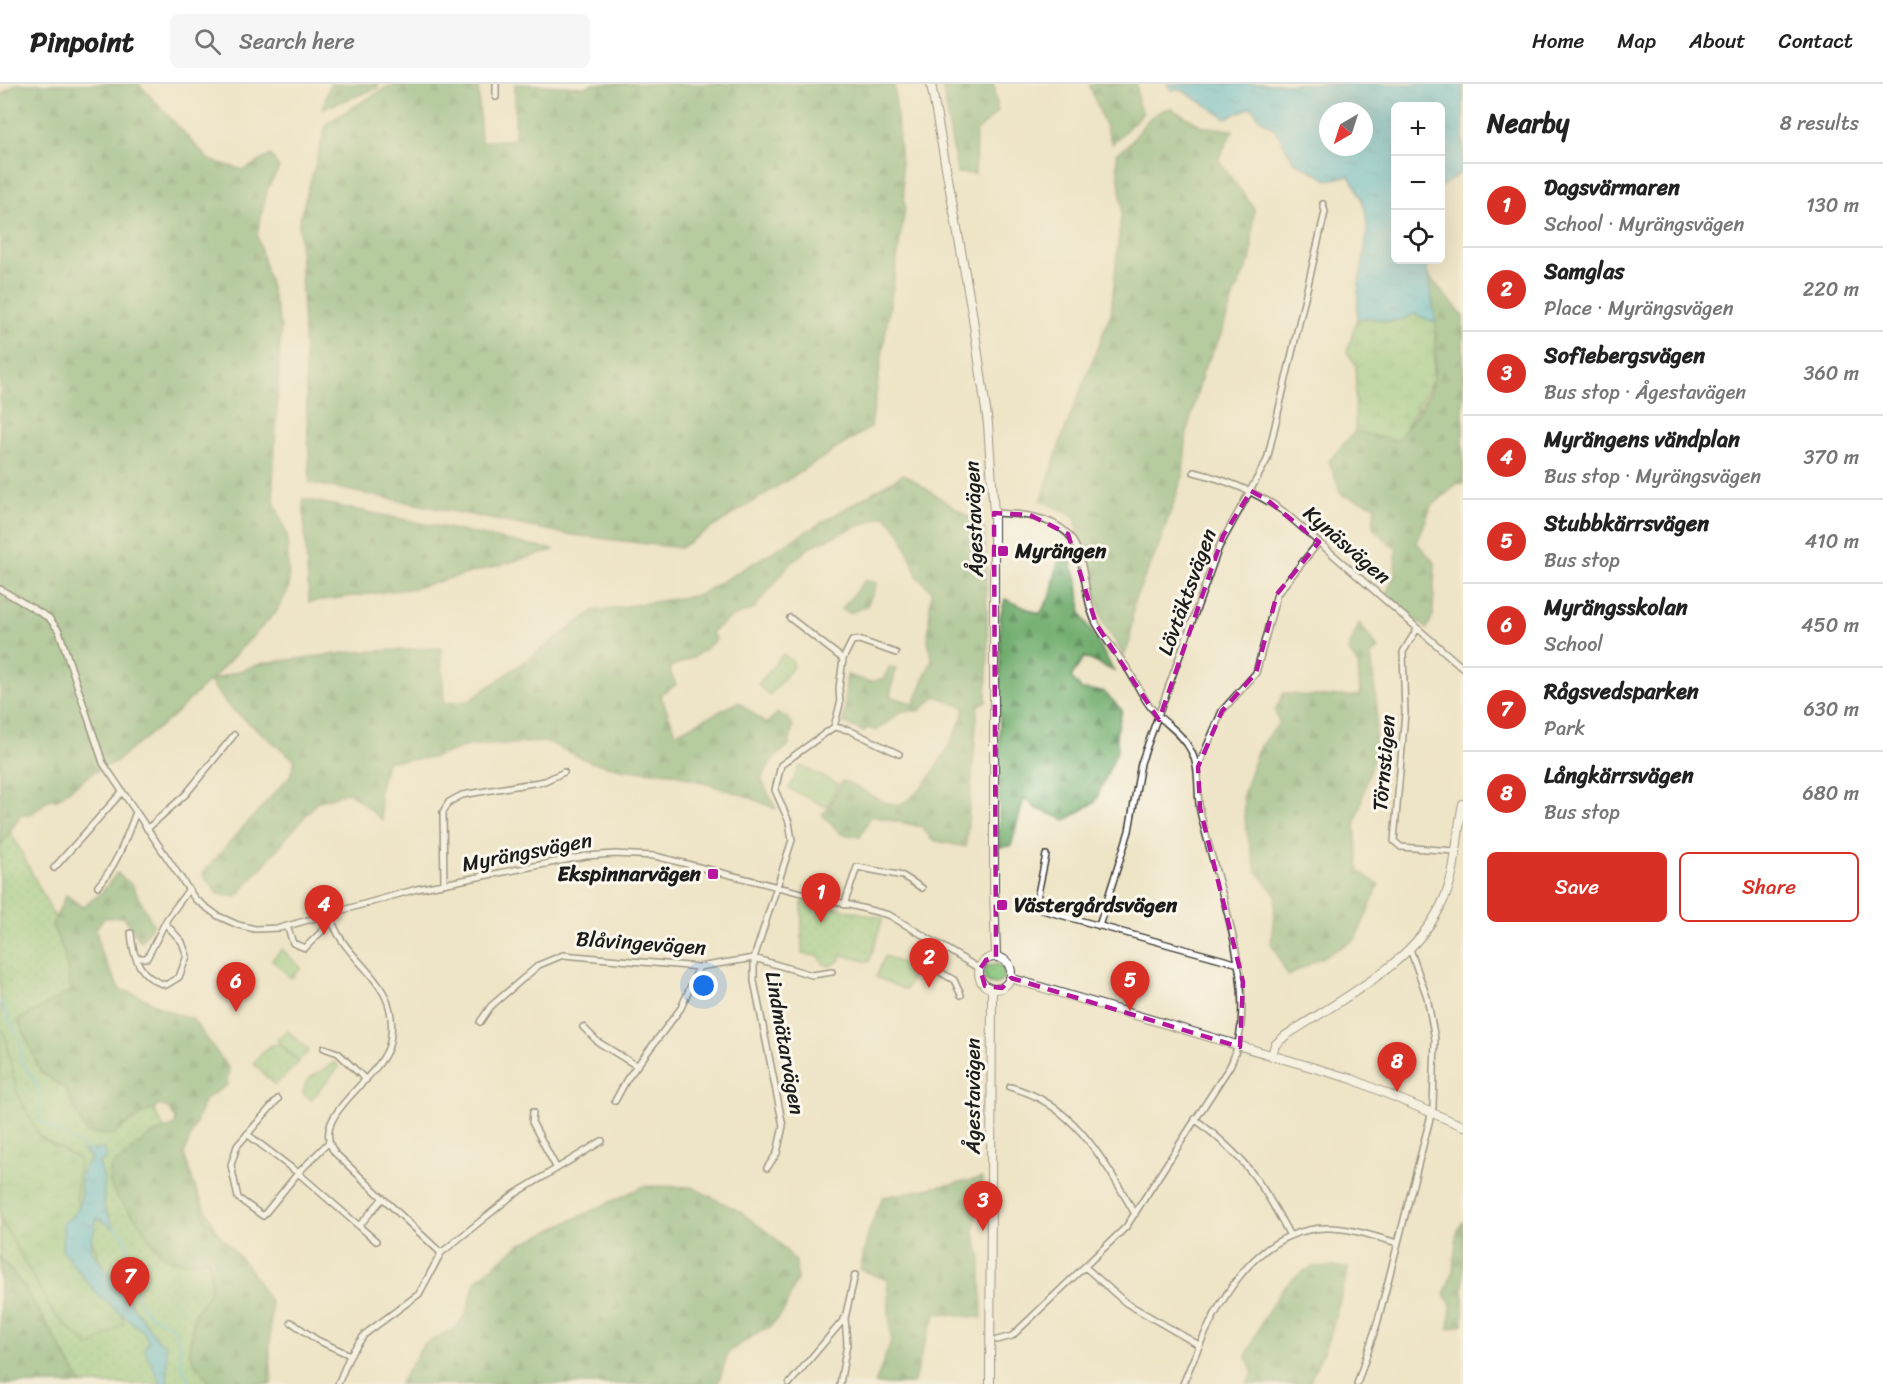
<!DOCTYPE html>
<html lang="en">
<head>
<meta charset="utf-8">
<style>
	body { margin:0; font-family:Sriracha,sans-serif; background:#f6f6f6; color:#222 }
	.controls { position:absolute; right:18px; top:18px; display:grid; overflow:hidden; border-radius:9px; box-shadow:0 6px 24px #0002 }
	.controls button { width:54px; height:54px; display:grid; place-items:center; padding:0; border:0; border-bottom:2px solid #e0e0e0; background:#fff; color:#222; font:30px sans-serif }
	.compass { position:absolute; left:1319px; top:18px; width:54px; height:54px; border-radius:50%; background:#fff; box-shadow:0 6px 24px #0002; rotate:219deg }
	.you { position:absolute; left:704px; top:902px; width:21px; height:21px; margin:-15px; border:4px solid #fff; border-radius:50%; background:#1a73e8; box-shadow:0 0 0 9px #1a73e833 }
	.badge { display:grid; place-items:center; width:39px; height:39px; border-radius:50%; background:#d93025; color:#fff; font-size:20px; font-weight:700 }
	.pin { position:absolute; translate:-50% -50px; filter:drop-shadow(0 2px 3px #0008) }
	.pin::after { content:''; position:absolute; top:32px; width:21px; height:18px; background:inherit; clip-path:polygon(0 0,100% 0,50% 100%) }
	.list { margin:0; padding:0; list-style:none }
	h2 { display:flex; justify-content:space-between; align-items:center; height:78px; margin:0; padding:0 24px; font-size:26px }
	h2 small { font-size:20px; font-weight:400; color:#767676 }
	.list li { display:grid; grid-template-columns:39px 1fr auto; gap:18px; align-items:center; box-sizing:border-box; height:84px; padding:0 24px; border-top:2px solid #e0e0e0 }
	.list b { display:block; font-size:22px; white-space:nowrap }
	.list p { margin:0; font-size:20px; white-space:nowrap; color:#767676 }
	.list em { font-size:20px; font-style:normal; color:#767676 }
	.actions { display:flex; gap:12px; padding:18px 24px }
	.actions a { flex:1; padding:14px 0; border:2px solid #d93025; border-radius:9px; text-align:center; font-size:21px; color:#d93025 }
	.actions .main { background:#d93025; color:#fff }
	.icon { flex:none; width:33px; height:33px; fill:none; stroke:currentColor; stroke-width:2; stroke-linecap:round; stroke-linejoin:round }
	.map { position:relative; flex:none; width:1463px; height:1300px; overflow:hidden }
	header { display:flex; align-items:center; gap:36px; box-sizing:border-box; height:84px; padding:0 30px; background:#fff; border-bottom:2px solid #e0e0e0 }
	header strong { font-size:28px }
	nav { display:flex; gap:33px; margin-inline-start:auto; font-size:21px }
	.search { width:420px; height:54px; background:#f6f6f6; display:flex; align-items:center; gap:15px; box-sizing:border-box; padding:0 21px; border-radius:9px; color:#767676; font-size:22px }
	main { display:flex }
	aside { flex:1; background:#fff }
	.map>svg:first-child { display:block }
	.grass { fill:url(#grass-dots); stroke:#54724e; stroke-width:1.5 }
	.forest { fill:url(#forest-firs); stroke:#466445; stroke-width:1.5 }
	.wetland { fill:url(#wetland-marsh); stroke:#54724e; stroke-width:1.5 }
	.garden { fill:#8cc97f; stroke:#54724e; stroke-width:1.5 }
	.water { fill:url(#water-ripples); stroke:#3a6d7a; stroke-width:1.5; fill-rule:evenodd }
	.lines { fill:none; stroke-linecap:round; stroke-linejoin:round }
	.stream { stroke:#59bed7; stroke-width:2 }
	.street-casing { stroke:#3c3a36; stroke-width:8 }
	.secondary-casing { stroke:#3c3a36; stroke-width:10 }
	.street { stroke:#fff; stroke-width:5 }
	.secondary { stroke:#fff; stroke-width:8 }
	.marked { fill:none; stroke:#b5179e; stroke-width:4.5; stroke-dasharray:12 8; stroke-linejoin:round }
	.poi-dot { fill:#b5179e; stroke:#fbf7ec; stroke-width:2 }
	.labels { text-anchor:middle; stroke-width:6; stroke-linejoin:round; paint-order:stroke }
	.street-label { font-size:21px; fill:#1c1c1c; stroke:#fbf7ec }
	.poi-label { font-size:21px; font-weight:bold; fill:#1c1c1c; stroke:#fbf7ec; text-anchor:start }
</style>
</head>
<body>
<header>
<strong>Pinpoint</strong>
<div class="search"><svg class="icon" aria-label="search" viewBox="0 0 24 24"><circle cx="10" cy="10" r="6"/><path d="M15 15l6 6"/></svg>Search here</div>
<nav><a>Home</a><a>Map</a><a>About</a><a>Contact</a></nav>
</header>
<main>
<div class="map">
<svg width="1463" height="1300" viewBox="0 0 1463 1300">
	<defs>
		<pattern id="grass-dots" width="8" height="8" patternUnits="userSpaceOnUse" patternTransform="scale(1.5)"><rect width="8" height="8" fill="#8cc97f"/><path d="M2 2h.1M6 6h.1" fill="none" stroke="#78ac6d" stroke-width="1.8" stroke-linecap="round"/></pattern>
		<pattern id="forest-firs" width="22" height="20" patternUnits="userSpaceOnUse" patternTransform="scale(1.5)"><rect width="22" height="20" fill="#71ad6e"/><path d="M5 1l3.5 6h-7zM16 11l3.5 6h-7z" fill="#5c8c5a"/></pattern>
		<pattern id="wetland-marsh" width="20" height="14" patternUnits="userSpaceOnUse" patternTransform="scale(1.5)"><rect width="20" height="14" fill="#8cc97f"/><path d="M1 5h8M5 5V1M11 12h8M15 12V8" fill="none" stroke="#78ac6d"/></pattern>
		<pattern id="water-ripples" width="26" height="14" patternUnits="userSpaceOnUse" patternTransform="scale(1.5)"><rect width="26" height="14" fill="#59bed7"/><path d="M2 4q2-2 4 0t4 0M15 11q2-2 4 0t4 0" fill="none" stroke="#499aae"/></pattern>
	</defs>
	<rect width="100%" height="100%" fill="#fbf7ec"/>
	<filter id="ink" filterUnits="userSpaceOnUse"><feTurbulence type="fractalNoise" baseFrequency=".0167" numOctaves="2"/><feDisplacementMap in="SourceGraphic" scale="12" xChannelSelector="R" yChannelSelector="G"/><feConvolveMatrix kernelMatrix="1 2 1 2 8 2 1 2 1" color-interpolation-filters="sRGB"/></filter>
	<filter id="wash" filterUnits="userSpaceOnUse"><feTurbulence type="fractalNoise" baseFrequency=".008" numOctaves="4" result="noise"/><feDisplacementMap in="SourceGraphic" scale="24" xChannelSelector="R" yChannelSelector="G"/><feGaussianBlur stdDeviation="1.35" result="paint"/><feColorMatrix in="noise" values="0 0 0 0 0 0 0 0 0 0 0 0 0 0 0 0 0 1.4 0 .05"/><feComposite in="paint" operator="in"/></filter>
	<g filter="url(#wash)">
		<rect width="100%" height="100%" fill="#eee4c6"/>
		<path class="grass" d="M783 570 793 578V583L770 611 758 601Z
			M0 727 263 1236 270 1266 272 1300H77L0 1233Z
			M806 817 883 834 869 878 842 871 839 877 830 882 824 880 819 872 802 870V819Z
			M984 890a10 10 0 1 1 20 0a10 10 0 1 1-20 0Z
			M279 960 299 978 275 1001 253 979 270 962Z
			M335 978 339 983 311 1016 303 1009 307 996Z"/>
		<path class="forest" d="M16 0H139L209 76 244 86 271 71 279 84 267 106 257 151 281 242 273 400 274 417 287 451 289 504 276 528 211 596 264 579 352 568 441 564 444 619 469 617 594 527 699 511 904 390 985 444 988 569 986 618 978 621 966 763 932 756 922 743 871 732 860 753 841 750 822 730 828 725 842 697C862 700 876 721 897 720 922 719 959 647 965 624L936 612 919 627H902L876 647 867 643 864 648 843 638C847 622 844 607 847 591L870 598 884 594 889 583 896 584 890 612 914 620 932 575 928 556 931 506 918 493 901 450 885 431 811 462 787 483 754 525 732 533 711 548 716 556 694 573 669 584 676 601 660 610 676 649 739 618 766 640 778 629 788 634 793 642 789 661 772 676 761 695 776 725 746 712 672 689 626 686 590 678 548 658 467 662 432 674 387 677 379 707 382 736 349 708 317 718 236 813 218 810 202 789 290 692 295 676 229 623 209 597 173 632 115 678 94 688 56 716 50 715 30 731H21L0 762V11Z
			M330 0H378V4L322 25Z
			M402 0H478L481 58 515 55V0L585 3 591 0H894L905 124 871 343 680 464 566 450 310 399 299 137 327 39 387 3Z
			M942 0H994L998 28 976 48 975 90 957 89Z
			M1089 0H1137L1138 19 1143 29 1112 60Z
			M1170 24 1202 42 1233 46 1218 76 1254 124 1251 174 1234 211 1221 251 1203 287 1187 349 1183 392 1158 464 1134 517 1130 557 1124 572 1103 538 1074 432 1041 417 1061 356 1111 229 1122 122 1116 70C1142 56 1138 32 1170 24Z
			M1426 189 1463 231V400L1458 399 1431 423 1417 459 1435 479 1433 531 1427 545 1386 510 1395 490 1396 465 1373 444 1375 421 1341 411 1329 377 1355 347 1398 356C1410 338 1428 317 1433 296 1441 260 1433 224 1426 189Z
			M303 415 555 466 415 504 309 518Z
			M1059 472 1070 476 1078 499 1081 529 1114 587 1084 573 1071 593 1082 606 1103 607 1122 626 1116 651 1118 665 1095 718 1066 736 1035 724 1024 714 1011 762 999 763 1000 533 1005 515 1040 530 1051 511Z
			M865 496 877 499 867 522 850 529 841 526Z
			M1359 539 1379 565 1371 570 1377 624 1374 671 1355 741 1359 787 1379 801 1356 855 1288 892 1271 859 1276 811 1256 786 1246 745 1243 711 1257 667 1279 639 1275 626 1284 609 1308 612H1360L1358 581 1348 566Z
			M117 789 132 801 153 840 141 858 124 833 104 834 96 844 100 867 120 906C146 910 167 932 192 934L229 985 227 1001 205 1015 184 1070 206 1136 246 1180 271 1219 269 1300H211L194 1278 189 1266 194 1231 208 1211 211 1197 208 1174C194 1179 178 1182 164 1172 151 1164 146 1145 136 1135 125 1123 98 1097 114 1080L151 1051 175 1041 176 1035 168 1024 159 1021 128 1039 114 1051 86 1049 66 1006 40 987 18 936 71 907 64 869 52 841 66 811 83 823 101 809Z
			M983 1094 974 1148 981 1174 982 1234 937 1229 926 1255 913 1300H875L891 1257 887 1196 860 1185 869 1146 883 1113Z
			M644 1102 692 1103 739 1127 774 1153 796 1178 797 1195 785 1225 770 1243 760 1247 728 1269 718 1300H399L424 1260 455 1244 466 1231 475 1197 519 1161Z
			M1463 1138V1241L1449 1245 1451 1221 1444 1210 1453 1188 1457 1146Z
			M0 1173 25 1204 82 1300H0Z
			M1313 1183H1349L1332 1246 1309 1300H1247L1253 1288 1246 1273C1260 1242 1277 1196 1313 1183Z"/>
		<path class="wetland" d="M1415 230 1436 239 1433 296 1398 357 1355 347 1356 281 1347 268 1357 235C1377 231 1375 238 1391 237 1399 237 1408 233 1415 230Z
			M4 946 17 1008 40 1053 79 1075 76 1115 124 1239 90 1263 54 1230 0 1134V949Z"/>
		<path class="garden" d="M800 682 838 700 827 723 789 705Z
			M282 865 301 884 291 894 272 876Z
			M885 872 915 885 906 906 876 893Z
			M287 946 309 967 298 977 277 956Z"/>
		<path class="water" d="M1167 0H1463V87L1441 103 1440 22H1396V176H1425L1436 239 1415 230C1408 233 1399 237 1391 237 1375 238 1377 231 1357 235 1358 222 1357 207 1360 194 1367 153 1375 129 1349 92L1328 96 1294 77 1275 45 1259 34 1252 23 1226 34 1182 6H1171ZM1328 27H1364V63H1328Z
			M104 1065 107 1073 99 1079 104 1095V1123L115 1145 97 1134 90 1164 157 1255 166 1261 168 1300H161L144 1264 148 1259 145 1249 98 1211 62 1167 63 1139C93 1119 74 1104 83 1085 85 1081 89 1077 91 1073L83 1067Z"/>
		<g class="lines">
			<path class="stream" d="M0 917 21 960V976L39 1005 40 1037 92 1068
				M112 1142 124 1150C132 1174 129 1202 143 1224 150 1235 166 1237 175 1245L180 1262V1277L190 1300"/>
		</g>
	</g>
	<g filter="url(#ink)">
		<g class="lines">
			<defs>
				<path id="street" d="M496 0V13
					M1194 388C1227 396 1256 408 1283 427L1463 584
					M994 429C1018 430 1048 431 1067 449 1088 471 1082 512 1096 539 1105 556 1119 571 1129 587 1137 600 1143 615 1153 626 1165 640 1181 648 1190 665 1201 684 1196 706 1200 727 1216 800 1264 913 1230 982L1126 1143 1012 1252 997 1256
					M0 505 49 534 59 547 103 679 195 815 218 832 238 841 255 845 280 844 417 805 586 772 615 770 655 772 889 831 980 885
					M1417 545 1403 568 1405 629 1394 757 1401 763 1454 767
					M843 575 852 557 859 556 896 569
					M834 643 849 646 899 670
					M1198 683 1222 627 1256 589 1277 510 1319 458
					M147 745 186 710 234 651
					M1046 771 1036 819 1042 826 1239 880
					M54 784 122 708
					M444 800 443 728 449 718 462 711 545 697 564 688
					M98 802C117 781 126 754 136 728
					M844 821 857 783 903 792 922 804
					M330 830C343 882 402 893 390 958 383 995 306 1031 335 1069L441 1169
					M287 842 293 859 305 864 326 843 329 831
					M1099 842 1129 747 1141 679 1219 463 1267 376 1325 128 1323 120
					M131 849C133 874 140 894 166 901L179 893 187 872 182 858 165 839
					M934 860 926 880 954 896 961 911
					M136 874H147L167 835 189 805
					M480 938 491 922 539 881 563 871 699 883 754 874 812 891 832 888
					M583 943 598 958 637 982
					M324 964 338 969 366 996
					M1010 1003C1074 1019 1105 1078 1135 1130
					M278 1015 237 1062 231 1081 238 1114 263 1132 298 1089 329 1058
					M615 1017 627 995 681 924 699 883
					M533 1028 532 1038 556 1083
					M1195 1035C1244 1073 1261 1096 1289 1150
					M247 1050 298 1089 359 1142 383 1114
					M767 1084 777 1069 783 1042 754 897V874L792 756 789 738 775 706 781 681 834 643 840 620 839 604 843 575 790 534
					M359 1142 376 1157
					M1085 1183 1126 1219 1199 1261
					M291 1238 317 1256 350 1271
					M338 1300 350 1271 365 1250 419 1210 441 1169 513 1111 602 1057
					M789 1300 845 1234
					M840 1300 847 1260 845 1234 855 1191
					M1183 1300C1209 1237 1246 1146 1326 1144 1349 1143 1375 1153 1398 1159
					M1357 1300 1377 1240 1433 1023 1435 955 1427 913 1410 865"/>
				<path id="secondary" d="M931 0 972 228 988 340 994 429V804L996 873
					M979 889a16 16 0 1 1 32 0a16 16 0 1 1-32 0Z
					M1010 894 1352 995 1463 1042
					M1272 972 1275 961 1285 952C1341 915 1416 880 1444 815 1457 787 1456 751 1463 720
					M990 1300 992 905"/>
			</defs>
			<use href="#street" class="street-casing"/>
			<use href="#secondary" class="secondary-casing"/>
			<use href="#street" class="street"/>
			<use href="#secondary" class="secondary"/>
		</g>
	</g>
	<path d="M0 0H1463V1300H0ZM1251 407 1266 415 1319 458 1277 510 1256 589 1222 627 1198 683 1200 724 1243 898 1240 963 1011 894 1002 904 985 902 980 885 986 876 996 873 994 429 1030 431 1068 450 1096 540 1159 636 1223 452Z" fill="#eee4c6" fill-opacity=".55" fill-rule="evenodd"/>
	<path class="marked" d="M1251 407 1266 415 1319 458 1277 510 1256 589 1222 627 1198 683 1200 724 1243 898 1240 963 1011 894 1002 904 985 902 980 885 986 876 996 873 994 429 1030 431 1068 450 1096 540 1159 636 1223 452Z"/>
	<g class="poi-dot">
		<rect x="997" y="461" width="12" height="12" rx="3"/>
		<rect x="707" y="784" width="12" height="12" rx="3"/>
		<rect x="996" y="815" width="12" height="12" rx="3"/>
	</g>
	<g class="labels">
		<g class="street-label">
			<text transform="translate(974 435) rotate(-92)" y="7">Ågestavägen</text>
			<text transform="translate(1347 461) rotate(41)" y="7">Kynäsvägen</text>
			<text transform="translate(1187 508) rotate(-70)" y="7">Lövtäktsvägen</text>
			<text transform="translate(1384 679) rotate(-85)" y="7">Törnstigen</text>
			<text transform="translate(527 768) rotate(-11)" y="7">Myrängsvägen</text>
			<text transform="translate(641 859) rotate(4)" y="7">Blåvingevägen</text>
			<text transform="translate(785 959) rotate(80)" y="7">Lindmätarvägen</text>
			<text transform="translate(973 1012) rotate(-90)" y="7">Ågestavägen</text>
		</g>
		<g class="poi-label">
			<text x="1015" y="474">Myrängen</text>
			<text x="701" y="797" text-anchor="end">Ekspinnarvägen</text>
			<text x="1014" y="828">Västergårdsvägen</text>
		</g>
	</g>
</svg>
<div class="controls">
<button>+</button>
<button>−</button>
<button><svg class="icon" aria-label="locate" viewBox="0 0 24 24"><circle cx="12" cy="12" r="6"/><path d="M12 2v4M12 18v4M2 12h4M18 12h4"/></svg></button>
</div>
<svg class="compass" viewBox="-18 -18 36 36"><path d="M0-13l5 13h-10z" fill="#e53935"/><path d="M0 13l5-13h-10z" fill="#767676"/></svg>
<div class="you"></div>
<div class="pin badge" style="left:821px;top:839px">1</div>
<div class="pin badge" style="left:929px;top:904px">2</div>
<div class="pin badge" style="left:983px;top:1147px">3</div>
<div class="pin badge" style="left:324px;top:851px">4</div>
<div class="pin badge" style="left:1130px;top:927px">5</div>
<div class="pin badge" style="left:236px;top:928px">6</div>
<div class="pin badge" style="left:130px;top:1223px">7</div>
<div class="pin badge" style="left:1397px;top:1008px">8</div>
</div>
<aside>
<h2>Nearby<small>8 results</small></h2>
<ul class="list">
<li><span class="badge">1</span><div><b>Dagsvärmaren</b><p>School · Myrängsvägen</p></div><em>130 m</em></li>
<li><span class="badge">2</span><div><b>Samglas</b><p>Place · Myrängsvägen</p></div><em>220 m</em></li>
<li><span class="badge">3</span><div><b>Sofiebergsvägen</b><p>Bus stop · Ågestavägen</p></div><em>360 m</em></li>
<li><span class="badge">4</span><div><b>Myrängens vändplan</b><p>Bus stop · Myrängsvägen</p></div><em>370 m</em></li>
<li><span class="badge">5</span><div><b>Stubbkärrsvägen</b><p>Bus stop</p></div><em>410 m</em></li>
<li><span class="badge">6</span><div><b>Myrängsskolan</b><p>School</p></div><em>450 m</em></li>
<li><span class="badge">7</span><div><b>Rågsvedsparken</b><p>Park</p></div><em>630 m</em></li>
<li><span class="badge">8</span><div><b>Långkärrsvägen</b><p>Bus stop</p></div><em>680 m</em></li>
</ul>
<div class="actions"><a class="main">Save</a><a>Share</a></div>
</aside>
</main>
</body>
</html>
